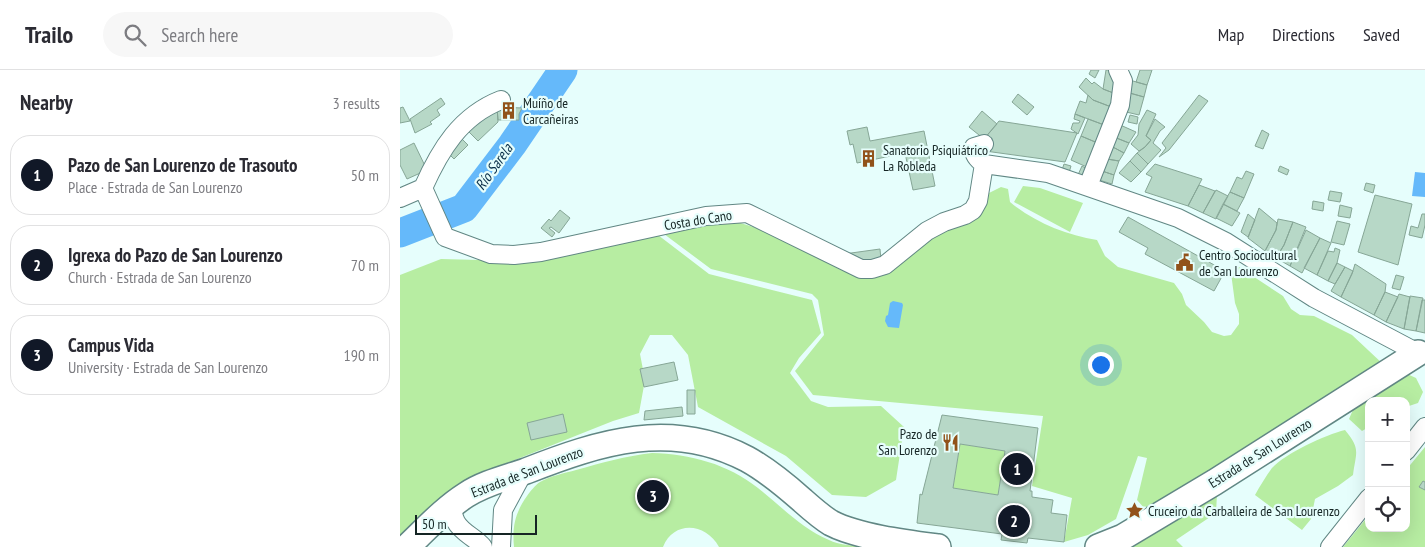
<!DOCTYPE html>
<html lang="en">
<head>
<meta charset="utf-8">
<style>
	body { margin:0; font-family:"PT Sans Narrow",sans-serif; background:#f7f7f7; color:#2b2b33 }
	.controls { position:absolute; right:15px; bottom:15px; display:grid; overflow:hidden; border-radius:10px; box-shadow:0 5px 20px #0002 }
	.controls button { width:45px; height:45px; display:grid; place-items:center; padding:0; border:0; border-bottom:1px solid #e1e1e2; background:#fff; color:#2b2b33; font:25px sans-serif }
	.scale { position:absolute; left:15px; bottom:12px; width:122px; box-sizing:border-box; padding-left:5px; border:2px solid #152524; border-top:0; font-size:14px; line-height:18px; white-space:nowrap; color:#152524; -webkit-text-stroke:4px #e6fefc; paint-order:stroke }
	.you { position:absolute; left:700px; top:294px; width:18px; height:18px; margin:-12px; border:4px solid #fff; border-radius:50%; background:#1a73e8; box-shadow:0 0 0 8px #1a73e833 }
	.badge { display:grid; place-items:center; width:32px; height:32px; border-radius:50%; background:#111827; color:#fff; font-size:16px; font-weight:700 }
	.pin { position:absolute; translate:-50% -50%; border:2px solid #fff; box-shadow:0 1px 5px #0006 }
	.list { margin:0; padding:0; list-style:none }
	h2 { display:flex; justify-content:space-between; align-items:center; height:65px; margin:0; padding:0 20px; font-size:21px }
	h2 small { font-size:16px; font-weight:400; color:#7c7c81 }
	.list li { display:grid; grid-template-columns:32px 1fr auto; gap:15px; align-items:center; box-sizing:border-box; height:80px; margin:0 10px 10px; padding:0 10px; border:1px solid #e1e1e2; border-radius:20px }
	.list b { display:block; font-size:19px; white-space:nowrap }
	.list p { margin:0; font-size:16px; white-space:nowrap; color:#7c7c81 }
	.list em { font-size:16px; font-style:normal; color:#7c7c81 }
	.icon { flex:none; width:28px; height:28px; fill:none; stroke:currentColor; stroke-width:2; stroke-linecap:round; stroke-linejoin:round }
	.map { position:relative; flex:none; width:1025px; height:477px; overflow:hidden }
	header { display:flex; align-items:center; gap:30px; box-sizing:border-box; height:70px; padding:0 25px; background:#fff; border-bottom:1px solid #e1e1e2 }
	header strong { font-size:24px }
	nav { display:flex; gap:28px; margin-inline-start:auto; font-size:18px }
	.search { width:350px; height:45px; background:#f7f7f7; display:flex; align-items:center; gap:12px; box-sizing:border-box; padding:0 18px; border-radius:28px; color:#7c7c81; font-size:19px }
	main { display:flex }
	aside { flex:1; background:#fff }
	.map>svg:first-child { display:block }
	.green { fill:#b7eda2 }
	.water { fill:#65b9fa }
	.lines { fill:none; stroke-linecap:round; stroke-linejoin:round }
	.river { stroke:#65b9fa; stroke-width:29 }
	.building { fill:#b7d8c7; stroke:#86a696; fill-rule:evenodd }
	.street-casing { stroke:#618784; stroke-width:20 }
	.secondary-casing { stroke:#618784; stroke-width:28 }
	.street { stroke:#fff; stroke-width:18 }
	.secondary { stroke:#fff; stroke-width:25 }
	.labels { text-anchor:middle; stroke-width:4.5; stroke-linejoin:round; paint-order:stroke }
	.poi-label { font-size:14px; fill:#152524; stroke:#e6fefc; text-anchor:start }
	.street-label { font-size:14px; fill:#152524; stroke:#e6fefc }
	.water-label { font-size:15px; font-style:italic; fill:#082d47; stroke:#e6fefc }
</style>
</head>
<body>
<header>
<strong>Trailo</strong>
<div class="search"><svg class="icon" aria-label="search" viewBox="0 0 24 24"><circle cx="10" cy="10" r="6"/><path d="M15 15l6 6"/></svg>Search here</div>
<nav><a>Map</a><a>Directions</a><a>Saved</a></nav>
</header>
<main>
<aside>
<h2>Nearby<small>3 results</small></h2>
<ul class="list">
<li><span class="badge">1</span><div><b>Pazo de San Lourenzo de Trasouto</b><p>Place · Estrada de San Lourenzo</p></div><em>50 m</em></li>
<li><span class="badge">2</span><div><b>Igrexa do Pazo de San Lourenzo</b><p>Church · Estrada de San Lourenzo</p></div><em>70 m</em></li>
<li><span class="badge">3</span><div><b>Campus Vida</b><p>University · Estrada de San Lourenzo</p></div><em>190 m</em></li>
</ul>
</aside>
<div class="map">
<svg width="1025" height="477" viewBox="0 0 1025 477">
	<rect width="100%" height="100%" fill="#e6fefc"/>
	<path class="green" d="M623 116 640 118 683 133 670 162 614 132Z
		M601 117 608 119 610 132C634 152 666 165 697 170L705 186 718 197 774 213 782 224 786 235 804 252 812 262 824 266 831 265 839 254V244L835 233 831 203 839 197 883 226 891 239 900 245 914 246 952 265 984 295 745 439 737 430 747 388 738 386 716 449 688 465 664 472 672 428 632 416 643 346 413 325 395 301 424 265 418 230 412 224 311 199 264 164 334 151 379 165 439 199 460 208 480 202 546 155 580 136 589 123Z
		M258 165 309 204 412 230 421 263 399 288 390 303 411 331 428 337 481 336 504 357 496 410 466 427 432 425 386 386 298 337 288 285 272 265H250L240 284 245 310 239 343 213 351 70 408 0 465V205L41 189 121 191Z
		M1005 303 1016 308 1023 322 1018 333 1006 337V331H969V357L962 361 949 349 955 335 974 327 991 311Z
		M945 360C961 379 956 382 953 405L938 416 915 429 911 449 902 460 855 425C860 416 866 406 872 398 886 383 925 365 945 360Z
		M560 374 605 381 598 425 553 418Z
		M1025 377V412L1023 411 1019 417 1025 420V477H943L969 445V458H1006V400Z
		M252 383C290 384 328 394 358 418 381 436 402 459 429 470 439 475 452 475 463 477H319C306 453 274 450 263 477H114C112 457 115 443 127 426 130 422 135 415 140 412 150 406 165 403 176 400 201 393 226 386 252 383Z
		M817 424 816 443 776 470 783 477H713Z"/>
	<path class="water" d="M1015 102 1025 103V127L1012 126Z
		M493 231 502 233 503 235 499 258 488 257 485 251 486 246 488 245 490 233Z"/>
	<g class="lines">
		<path class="river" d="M0 163 64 138 112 75 163 0"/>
	</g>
	<path class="building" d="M691 0H699L695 8 689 4Z
		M706 0H712L715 3 716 24 703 19Z
		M740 0H752L747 15 736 12Z
		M686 8 692 14 694 12 703 19 716 24 714 38 693 30 679 17Z
		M726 9 747 15 744 27 726 22Z
		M726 22 744 27 739 45 722 41Z
		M618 24 634 37 627 45 612 32Z
		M688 25 693 30 714 38 707 56 675 44 680 31 686 33Z
		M799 25 808 31 769 80 759 87 766 78 762 73Z
		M41 28 45 34 37 40 40 45 30 52 32 54 15 63 10 49Z
		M97 36 98 52 78 71 68 61Z
		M3 37 10 51 0 53V38Z
		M97 37 122 38 119 44V50H98Z
		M747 40 756 44 746 66 751 70 745 77 739 81 731 74 738 65 739 54Z
		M582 41 597 54 584 69 569 57Z
		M675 44 685 48 678 64 671 59 673 53H679L680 51 674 49Z
		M730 45 738 47 737 54 728 52Z
		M688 49 707 56 700 74 681 66Z
		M755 49 765 57 760 61 753 73 761 80 748 94 737 83 745 77 751 70 746 66Z
		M599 51 677 63 665 92 585 81 584 69Z
		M718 54 736 62 729 73 714 67Z
		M467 57 470 71 524 61 535 116 513 120 505 83 457 93 453 74 450 75 447 61Z
		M862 60 869 64 863 79 855 76Z
		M681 66 700 74 689 98 671 90Z
		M714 67 729 73 724 83 711 76Z
		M61 68 68 75 54 89 47 82Z
		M14 73 27 100 7 109 0 95V80Z
		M711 76 724 83 719 91 707 89Z
		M737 83 748 94 741 102 730 91Z
		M707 89 719 91 714 105 702 101Z
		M730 91 741 102 731 112 719 103Z
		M664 94 671 96 668 106 661 103Z
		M755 94 802 109 788 136 745 122 752 107 746 104Z
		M682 96 687 99 683 110 677 107Z
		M880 96 889 100 887 105 878 101Z
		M702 101 714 105 712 114 699 110Z
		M846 101 854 104 844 128 830 122 837 107 842 109Z
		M966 113 975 115 973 123 964 120Z
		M799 115 815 121 803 143 788 136Z
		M816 120 828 126 816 149 803 143Z
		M930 121 942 123 940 132 928 130Z
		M830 122 844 128 837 141 823 134Z
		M975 125 1012 134 998 195 958 182Z
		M913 131 924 133 923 141 912 139Z
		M823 134 840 143 832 156 816 148Z
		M940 135 952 138 950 148 938 146Z
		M859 138 877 153 876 160 865 181 848 168Z
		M160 140 170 148 159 163 151 157 149 158 155 163 152 167 141 158 149 149 151 151Z
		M848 144 855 150 848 167 841 162Z
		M1022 144H1025V155L1022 168 1009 165 1011 156 1018 158Z
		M728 147 825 201 814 221 745 184 748 178 719 162Z
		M878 149 893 152 884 175 876 188 865 181 876 160Z
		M937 151 950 154 944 175 931 172Z
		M893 152 906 157 890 196 876 188 884 175Z
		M906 160 920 168 902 203 890 196Z
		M920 168 931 173 917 205 904 198Z
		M935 178 940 180 937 193 928 211 917 205 928 181 934 182Z
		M480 179 481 190 459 194 444 184Z
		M937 193 945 197 935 214 928 211Z
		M955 194 986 214 985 222 974 245 941 227 952 204Z
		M945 197 953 201 941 227 931 221Z
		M996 205 1004 207 1000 220 992 218Z
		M985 222 998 227 986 252 974 245Z
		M999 224 1010 227 1004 259 986 252Z
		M1010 226 1023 228 1016 261 1004 259Z
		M1022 230H1025V263L1016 261Z
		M274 292 278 310 244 317 240 299Z
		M287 320H295V344H287Z
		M282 337 283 346 244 350 245 341Z
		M163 344 167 362 131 370 127 353Z
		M542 345 638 358 630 421H632V427L653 430 651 443 667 445 664 472 628 468 627 473 601 470 602 464 517 453 520 424 522 425ZM560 374 605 381 598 425 553 418Z
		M1023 411 1025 412V420L1019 417Z"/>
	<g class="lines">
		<defs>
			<path id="street" d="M584 74 574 77C573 85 578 90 584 94L648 103 778 148 826 172 914 228 1018 283
				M688 116 720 35 723 11 718 0
				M23 118 45 167 91 184 114 185 141 182 306 146 347 143 461 199H472L485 195 527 161 544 152 565 145 573 140 578 131 584 94
				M0 128 23 118C40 80 60 46 101 30
				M1006 381 1025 357
				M51 436C53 441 53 447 56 452 62 463 75 467 83 477
				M101 477 103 440 124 401
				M930 477 969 428"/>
			<path id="secondary" d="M7 477C26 459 44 439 66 425 84 413 106 408 126 401 200 372 271 349 347 389 367 400 385 415 402 430 411 438 421 447 431 453 458 467 507 473 538 477
				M698 477 723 467 815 412 1018 283"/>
		</defs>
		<use href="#street" class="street-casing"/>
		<use href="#secondary" class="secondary-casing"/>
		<use href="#street" class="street"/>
		<use href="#secondary" class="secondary"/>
	</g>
	<defs>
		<symbol id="building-bare" viewBox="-9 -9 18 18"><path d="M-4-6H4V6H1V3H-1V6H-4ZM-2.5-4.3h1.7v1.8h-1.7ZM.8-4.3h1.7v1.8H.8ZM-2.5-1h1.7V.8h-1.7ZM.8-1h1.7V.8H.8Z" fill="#91521a" stroke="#e6fefc" stroke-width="2.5" paint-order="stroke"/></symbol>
		<symbol id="civic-bare" viewBox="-9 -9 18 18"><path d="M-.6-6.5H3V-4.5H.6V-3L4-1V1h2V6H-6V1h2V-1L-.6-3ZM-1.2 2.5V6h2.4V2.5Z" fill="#91521a" stroke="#e6fefc" stroke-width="2.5" paint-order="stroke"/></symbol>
		<symbol id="restaurant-bare" viewBox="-9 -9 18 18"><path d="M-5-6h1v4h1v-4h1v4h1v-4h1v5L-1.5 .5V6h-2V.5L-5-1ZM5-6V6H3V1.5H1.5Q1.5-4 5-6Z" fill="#91521a" stroke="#e6fefc" stroke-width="2.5" paint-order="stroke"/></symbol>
		<symbol id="sight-bare" viewBox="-9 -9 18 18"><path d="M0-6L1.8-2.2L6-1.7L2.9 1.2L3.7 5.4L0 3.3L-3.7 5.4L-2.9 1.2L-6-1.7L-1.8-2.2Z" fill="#91521a" stroke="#e6fefc" stroke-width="2.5" paint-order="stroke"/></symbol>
	</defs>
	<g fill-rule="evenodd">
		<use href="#building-bare" x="96" y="28" width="25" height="25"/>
		<use href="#building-bare" x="456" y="76" width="25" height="25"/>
		<use href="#civic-bare" x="772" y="180" width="25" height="25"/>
		<use href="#restaurant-bare" x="538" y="360" width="25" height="25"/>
		<use href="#sight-bare" x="722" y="428" width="25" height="25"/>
	</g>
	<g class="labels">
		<g class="poi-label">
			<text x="123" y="38">Muíño de<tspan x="123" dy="16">Carcañeiras</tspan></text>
			<text x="483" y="85">Sanatorio Psiquiátrico<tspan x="483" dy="16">La Robleda</tspan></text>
			<text x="799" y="190">Centro Sociocultural<tspan x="799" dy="16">de San Lourenzo</tspan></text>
			<text x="537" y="369" text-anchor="end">Pazo de<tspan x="537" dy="16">San Lorenzo</tspan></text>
			<text x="748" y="446">Cruceiro da Carballeira de San Lourenzo</text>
		</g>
		<g class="street-label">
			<text transform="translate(298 150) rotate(-9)" y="5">Costa do Cano</text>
			<text transform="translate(860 383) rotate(-32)" y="5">Estrada de San Lourenzo</text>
			<text transform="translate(127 402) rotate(-21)" y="5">Estrada de San Lourenzo</text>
		</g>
		<g class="water-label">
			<text transform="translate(94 97) rotate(-55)" y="5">Río Sarela</text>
		</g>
	</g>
</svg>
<div class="controls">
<button>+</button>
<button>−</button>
<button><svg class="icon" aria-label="locate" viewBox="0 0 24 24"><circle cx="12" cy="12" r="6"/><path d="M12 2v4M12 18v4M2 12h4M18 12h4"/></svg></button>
</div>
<div class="scale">50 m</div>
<div class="you"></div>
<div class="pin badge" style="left:617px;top:399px">1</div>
<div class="pin badge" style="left:614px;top:451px">2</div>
<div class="pin badge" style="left:253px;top:426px">3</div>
</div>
</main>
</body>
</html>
